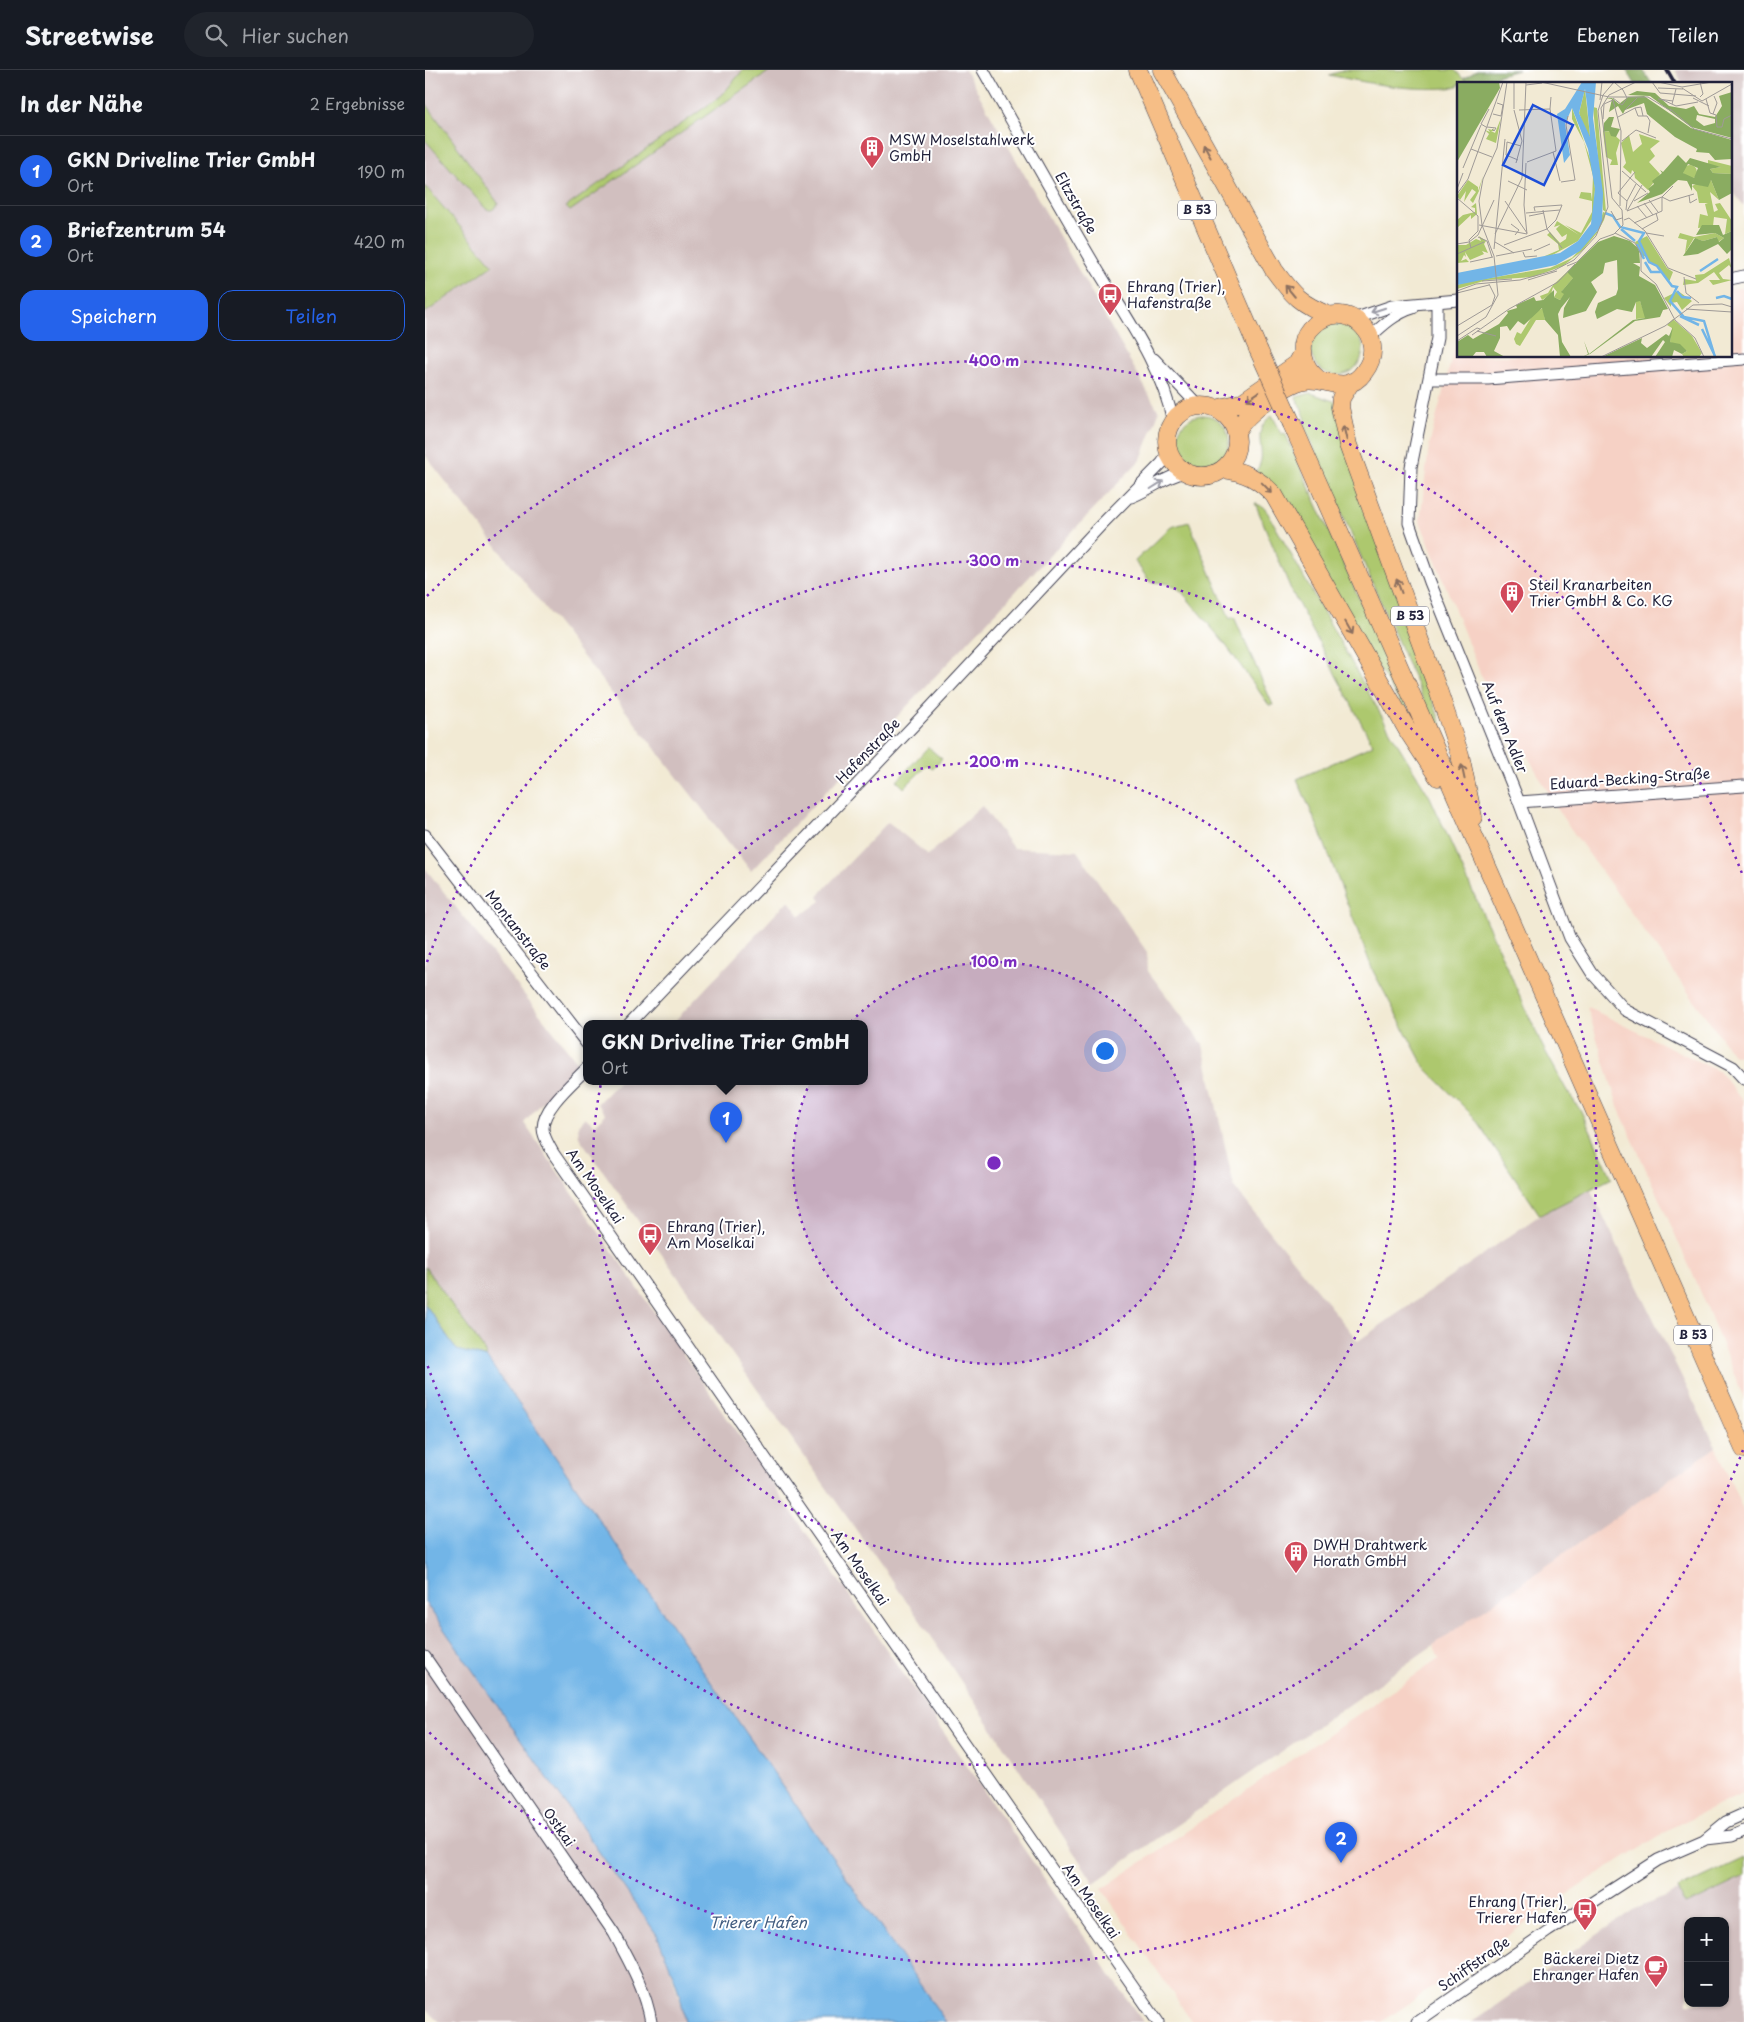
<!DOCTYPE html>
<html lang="de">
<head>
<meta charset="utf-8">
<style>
	body { margin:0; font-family:"Playpen Sans",sans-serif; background:#20242c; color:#f1f3f6 }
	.controls { position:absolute; right:15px; bottom:15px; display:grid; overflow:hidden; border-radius:10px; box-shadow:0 1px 4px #0004 }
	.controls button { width:45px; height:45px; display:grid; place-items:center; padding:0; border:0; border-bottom:1px solid #363941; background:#171b24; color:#f1f3f6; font:25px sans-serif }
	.you { position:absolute; left:679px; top:980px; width:18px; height:18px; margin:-12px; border:4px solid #fff; border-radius:50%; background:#1a73e8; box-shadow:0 0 0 8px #1a73e833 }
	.badge { display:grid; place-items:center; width:32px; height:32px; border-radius:50%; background:#2563eb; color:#fff; font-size:16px; font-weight:700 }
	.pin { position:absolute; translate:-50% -41px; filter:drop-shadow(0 1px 2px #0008) }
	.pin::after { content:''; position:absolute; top:26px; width:18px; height:15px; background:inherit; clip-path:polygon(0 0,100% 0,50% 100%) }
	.popup { position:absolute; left:158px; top:950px; width:285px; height:65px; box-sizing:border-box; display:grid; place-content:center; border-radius:10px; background:#171b24; filter:drop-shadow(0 1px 4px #0005); font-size:16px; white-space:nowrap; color:#9ea1a6 }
	.popup b { font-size:19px; color:#f1f3f6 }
	.popup::after { content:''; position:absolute; left:50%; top:100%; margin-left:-10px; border:10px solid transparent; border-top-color:#171b24 }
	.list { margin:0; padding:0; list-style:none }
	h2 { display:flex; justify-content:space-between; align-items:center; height:65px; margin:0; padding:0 20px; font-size:21px }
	h2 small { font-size:16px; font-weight:400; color:#9ea1a6 }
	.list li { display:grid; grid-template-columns:32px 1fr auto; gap:15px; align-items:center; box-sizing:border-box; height:70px; padding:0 20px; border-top:1px solid #363941 }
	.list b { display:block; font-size:19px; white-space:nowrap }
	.list p { margin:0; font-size:16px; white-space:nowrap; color:#9ea1a6 }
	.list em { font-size:16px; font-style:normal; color:#9ea1a6 }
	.actions { display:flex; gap:10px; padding:15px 20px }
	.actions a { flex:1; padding:11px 0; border:1px solid #2563eb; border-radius:15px; text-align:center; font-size:18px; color:#2563eb }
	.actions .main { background:#2563eb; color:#fff }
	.icon { flex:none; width:28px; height:28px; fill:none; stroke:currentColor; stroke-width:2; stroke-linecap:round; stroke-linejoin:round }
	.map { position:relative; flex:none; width:1319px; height:1952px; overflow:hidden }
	header { display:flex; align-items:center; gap:30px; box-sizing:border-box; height:70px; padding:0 25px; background:#171b24; border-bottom:1px solid #363941 }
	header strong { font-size:24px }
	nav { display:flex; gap:28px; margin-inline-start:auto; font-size:18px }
	.search { width:350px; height:45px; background:#20242c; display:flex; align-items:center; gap:12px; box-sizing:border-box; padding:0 18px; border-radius:28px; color:#9ea1a6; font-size:19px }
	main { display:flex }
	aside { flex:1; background:#171b24 }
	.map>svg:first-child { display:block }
	.built { fill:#f6d1c5 }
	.industrial { fill:#d1bfbf; fill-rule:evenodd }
	.green { fill:#adc86e; stroke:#687554 }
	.forest { fill:#8aac61; stroke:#56674e }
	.water { fill:#72b5e7; stroke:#4a6c91 }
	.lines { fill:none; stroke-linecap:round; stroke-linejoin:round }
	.street-casing { stroke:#414052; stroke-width:13 }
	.primary-casing { stroke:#414052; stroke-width:19 }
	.street { stroke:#fff; stroke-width:11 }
	.primary { stroke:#f6be86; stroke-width:18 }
	.rail { stroke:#22223b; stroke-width:4 }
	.primary-bridge-casing { stroke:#414052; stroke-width:19; stroke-linecap:butt }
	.primary-bridge { stroke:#f6be86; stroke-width:18 }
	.oneway { stroke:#8c7060 }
	.oneway2 { stroke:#9c9ca7 }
	.ring { fill:none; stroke:#7b2cbf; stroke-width:2.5; stroke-dasharray:2.5 5 }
	.labels { text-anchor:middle; stroke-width:4; stroke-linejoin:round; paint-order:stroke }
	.shield { fill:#fff; stroke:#646476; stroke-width:1 }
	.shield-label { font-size:12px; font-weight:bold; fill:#22223b }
	.poi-label { font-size:14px; fill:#22223b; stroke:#fff; text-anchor:start }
	.street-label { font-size:14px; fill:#22223b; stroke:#fff }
	.water-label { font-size:15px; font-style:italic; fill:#425d80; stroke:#fff }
	.inset-river { fill:none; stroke:#72b5e7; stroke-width:2.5 }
	.inset-road { fill:none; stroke:#9f9a97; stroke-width:1 }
	.view { fill:#1d4ed8; fill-opacity:0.15; stroke:#1d4ed8; stroke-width:2.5 }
	.inset-edge { fill:none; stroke:#22223b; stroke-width:2.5 }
	.centre { fill:#7b2cbf; stroke:#fff; stroke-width:2.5 }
	.ring-label { font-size:15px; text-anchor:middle; font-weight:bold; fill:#7b2cbf; stroke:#fff; stroke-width:4; stroke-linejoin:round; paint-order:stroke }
</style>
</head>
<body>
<header>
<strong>Streetwise</strong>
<div class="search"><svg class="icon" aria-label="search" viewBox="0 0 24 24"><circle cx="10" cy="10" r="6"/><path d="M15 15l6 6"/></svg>Hier suchen</div>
<nav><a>Karte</a><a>Ebenen</a><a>Teilen</a></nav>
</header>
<main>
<aside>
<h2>In der Nähe<small>2 Ergebnisse</small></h2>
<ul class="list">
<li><span class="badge">1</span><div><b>GKN Driveline Trier GmbH</b><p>Ort</p></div><em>190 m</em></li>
<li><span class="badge">2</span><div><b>Briefzentrum 54</b><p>Ort</p></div><em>420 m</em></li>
</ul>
<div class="actions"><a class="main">Speichern</a><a>Teilen</a></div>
</aside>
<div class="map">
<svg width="1319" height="1952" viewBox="0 0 1319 1952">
	<rect width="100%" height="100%" fill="#fff"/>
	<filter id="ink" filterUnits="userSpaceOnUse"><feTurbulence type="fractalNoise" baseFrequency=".02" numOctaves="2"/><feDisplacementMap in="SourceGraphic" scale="10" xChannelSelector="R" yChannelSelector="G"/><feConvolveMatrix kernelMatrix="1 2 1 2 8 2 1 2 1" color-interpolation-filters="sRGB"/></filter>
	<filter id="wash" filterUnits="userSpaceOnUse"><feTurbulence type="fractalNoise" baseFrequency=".0096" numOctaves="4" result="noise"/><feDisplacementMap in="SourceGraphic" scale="20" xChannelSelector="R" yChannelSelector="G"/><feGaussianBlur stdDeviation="1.12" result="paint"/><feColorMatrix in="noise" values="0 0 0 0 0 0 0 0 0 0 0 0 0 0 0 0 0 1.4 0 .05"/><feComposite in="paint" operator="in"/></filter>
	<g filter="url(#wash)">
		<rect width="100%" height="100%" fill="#f2ead4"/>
		<path class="built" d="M1319 218V985L1309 986 1138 748 1055 603 995 451 1004 376 1033 264V286H1305V219Z
			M1162 937 1295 1002 1319 1033V1329L1277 1225 1194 1039Z
			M1291 1377 1319 1443V1723L1250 1756 1165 1809 957 1952H767L677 1819 1014 1589 1008 1574Z"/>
		<path class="industrial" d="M0 0H540L734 342 716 389 326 801 0 385V243L68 195 0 116Z
			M1250 0H1319V136L1305 118V14H1258Z
			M557 736 588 778 652 781 722 882 723 901 778 975 809 1117 933 1271 1115 1145 1165 1119 1291 1377 669 1813 506 1566 154 1067 153 1055 160 1047 169 1055 181 1044 172 1034 193 1012H440V954H247L360 834 364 831 375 846 396 831 393 827 400 818 463 752 503 785Z
			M0 798 153 993 99 1053 718 1952H521L62 1288 32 1280 0 1234Z
			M0 1532 232 1865 243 1893 259 1943 260 1952H15L0 1938Z
			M1319 1794V1952H1047L1208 1840ZM1263 1851H1300V1933H1263Z"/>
		<path class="green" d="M318 0H346L145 141 141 137 297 25Z
			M920 0H1030L1043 14H1033V17C989 22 947 14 904 5Z
			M0 32 73 133C71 138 67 142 61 139L0 70Z
			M0 116 68 195 0 243Z
			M886 279a26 26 0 1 1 52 0a26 26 0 1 1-52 0Z
			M886 323 911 332 983 558 1025 680 1021 682 877 351 881 349 871 327Z
			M752 371a26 26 0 1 1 52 0a26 26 0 1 1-52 0Z
			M847 345 857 364 860 363 995 665 831 401C846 382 822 365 847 345Z
			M830 433 840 438 969 668 1005 727 1117 975 1142 1021 1156 1041 1187 1108 1115 1145 1049 1047 1000 998 948 901 895 762 872 709 948 675 867 522Z
			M764 452 805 549 809 547 848 635H844L800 574 757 522C747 512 738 513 725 512L710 491 746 457Z
			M503 677 517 689 508 699 502 695 479 718 472 711Z
			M0 1197 59 1280 62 1288 32 1280 0 1234Z
			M1319 1788V1807L1274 1829 1259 1834 1253 1819Z"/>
		<path class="forest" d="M1053 0H1093L1043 14 1039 8Z
			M1202 0H1218L1227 14H1210Z"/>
		<path class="water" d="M0 1234 32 1280 62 1288 521 1952H260C257 1923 243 1892 232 1865L0 1532Z"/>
	</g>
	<g filter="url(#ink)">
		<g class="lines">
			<defs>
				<path id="street" d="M558 0C595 65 631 130 669 194 698 243 737 295 748 352
					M1305 209 1319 206
					M1012 232V268L986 397 984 453 1005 512 1094 732 1145 868 1167 903 1200 940 1308 997 1319 1009
					M929 249 967 236 1033 230
					M945 267C958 255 971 243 988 238
					M729 289 774 336
					M1004 309H1063L1319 289
					M706 427C724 420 740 407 760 402
					M1094 732 1319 716
					M0 765 162 974
					M204 954 489 655 675 456 737 393 744 383
					M162 998C149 1012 118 1037 118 1058 118 1067 124 1075 128 1083L733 1952
					M0 1587 189 1863C204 1891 221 1920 226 1952
					M1280 1769 1307 1766 1319 1761
					M992 1952 1123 1861 1233 1790 1279 1770 1301 1752 1319 1744"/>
				<path id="primary" d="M713 0 833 279
					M737 0 849 200C868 226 875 234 905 246
					M926 312 916 328 915 337 923 375 1013 620 1035 685 1048 747
					M742 371a35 35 0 1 1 70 0a35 35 0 1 1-70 0Z
					M791 339 816 333 872 294 878 283
					M867 354 1319 1379
					M811 361C822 343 859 314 880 310 900 306 921 327 939 302 966 267 920 225 889 255 883 260 879 267 878 275 877 289 881 299 892 308
					M799 399C820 402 834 409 849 425L983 661 1013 707"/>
			</defs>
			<use href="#street" class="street-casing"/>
			<use href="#primary" class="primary-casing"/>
			<use href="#street" class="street"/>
			<use href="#primary" class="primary"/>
			<path class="rail" d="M1242 0 1250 14"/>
			<defs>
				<path id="primary-bridge" d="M833 279 867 354"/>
			</defs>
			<use href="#primary-bridge" class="primary-bridge-casing"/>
			<use href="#primary-bridge" class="primary-bridge"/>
		</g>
		<defs><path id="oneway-shaft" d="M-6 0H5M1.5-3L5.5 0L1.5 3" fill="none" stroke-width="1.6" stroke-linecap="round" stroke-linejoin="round" transform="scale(1.25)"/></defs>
		<g class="oneway">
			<use href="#oneway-shaft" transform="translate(782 81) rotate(-119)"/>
			<use href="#oneway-shaft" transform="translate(865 221) rotate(-130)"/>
			<use href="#oneway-shaft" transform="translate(828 326) rotate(146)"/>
			<use href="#oneway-shaft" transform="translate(920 363) rotate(-103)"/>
			<use href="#oneway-shaft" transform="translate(842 418) rotate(46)"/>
			<use href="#oneway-shaft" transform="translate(974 516) rotate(-110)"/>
			<use href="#oneway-shaft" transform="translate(924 558) rotate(60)"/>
			<use href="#oneway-shaft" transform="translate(1038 702) rotate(-102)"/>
		</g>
		<g class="oneway2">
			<use href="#oneway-shaft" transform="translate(953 240) rotate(162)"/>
			<use href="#oneway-shaft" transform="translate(732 415) rotate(-32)"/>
		</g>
	</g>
	<circle cx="569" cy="1093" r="201" fill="#7b2cbf" fill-opacity=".12"/>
	<g class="ring">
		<circle cx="569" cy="1093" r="201"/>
		<circle cx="569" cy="1093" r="401"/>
		<path d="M2 892A602 602 0 1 1 2 1294"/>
		<path d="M1318 1380A802 802 0 0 1 2 1660M2 526A802 802 0 0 1 1318 806"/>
	</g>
	<defs>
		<symbol id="building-pin" viewBox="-11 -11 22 30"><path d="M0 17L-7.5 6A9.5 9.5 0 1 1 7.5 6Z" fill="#d1495b" stroke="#fff"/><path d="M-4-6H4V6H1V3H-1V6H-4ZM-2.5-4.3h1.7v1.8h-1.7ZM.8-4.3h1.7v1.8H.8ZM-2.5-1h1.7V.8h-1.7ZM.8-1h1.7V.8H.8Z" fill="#fff"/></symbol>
		<symbol id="bus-pin" viewBox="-11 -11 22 30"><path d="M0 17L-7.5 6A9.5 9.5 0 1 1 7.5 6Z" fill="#d1495b" stroke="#fff"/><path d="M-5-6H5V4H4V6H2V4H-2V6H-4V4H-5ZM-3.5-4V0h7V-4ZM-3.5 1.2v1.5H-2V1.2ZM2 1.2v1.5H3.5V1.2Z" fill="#fff"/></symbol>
		<symbol id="cafe-pin" viewBox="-11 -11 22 30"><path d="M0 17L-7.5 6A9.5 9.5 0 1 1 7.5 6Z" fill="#d1495b" stroke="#fff"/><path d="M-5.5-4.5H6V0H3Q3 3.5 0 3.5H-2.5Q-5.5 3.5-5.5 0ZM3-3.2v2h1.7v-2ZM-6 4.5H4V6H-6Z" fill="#fff"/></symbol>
	</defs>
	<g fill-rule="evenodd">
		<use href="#building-pin" x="433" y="64" width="28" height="38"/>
		<use href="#bus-pin" x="671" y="211" width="28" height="38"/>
		<use href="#building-pin" x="1073" y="509" width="28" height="38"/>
		<use href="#bus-pin" x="211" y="1151" width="28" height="38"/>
		<use href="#building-pin" x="857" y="1469" width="28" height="38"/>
		<use href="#bus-pin" x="1146" y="1826" width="28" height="38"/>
		<use href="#cafe-pin" x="1217" y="1883" width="28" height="38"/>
	</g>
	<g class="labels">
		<g class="shield">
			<rect x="753" y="130.5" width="38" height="19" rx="4"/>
			<rect x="966" y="536.5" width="38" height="19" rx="4"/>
			<rect x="1249" y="1255.5" width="38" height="19" rx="4"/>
		</g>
		<g class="shield-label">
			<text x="772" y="144">B 53</text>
			<text x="985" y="550">B 53</text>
			<text x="1268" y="1269">B 53</text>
		</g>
		<g class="poi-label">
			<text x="464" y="75">MSW Moselstahlwerk<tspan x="464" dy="16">GmbH</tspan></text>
			<text x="702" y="222">Ehrang (Trier),<tspan x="702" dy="16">Hafenstraße</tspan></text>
			<text x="1104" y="520">Steil Kranarbeiten<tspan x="1104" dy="16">Trier GmbH &amp; Co. KG</tspan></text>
			<text x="242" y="1162">Ehrang (Trier),<tspan x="242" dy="16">Am Moselkai</tspan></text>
			<text x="888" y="1480">DWH Drahtwerk<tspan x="888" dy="16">Horath GmbH</tspan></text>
			<text x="1142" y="1837" text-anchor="end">Ehrang (Trier),<tspan x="1142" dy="16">Trierer Hafen</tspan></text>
			<text x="1214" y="1894" text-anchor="end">Bäckerei Dietz<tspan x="1214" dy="16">Ehranger Hafen</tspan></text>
		</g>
		<g class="street-label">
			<text transform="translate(651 133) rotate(60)" y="5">Eltzstraße</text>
			<text transform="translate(1080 657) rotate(68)" y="5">Auf dem Adler</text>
			<text transform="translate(443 681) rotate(-46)" y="5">Hafenstraße</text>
			<text transform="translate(1205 709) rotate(-4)" y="5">Eduard-Becking-Straße</text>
			<text transform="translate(93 860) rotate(52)" y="5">Montanstraße</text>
			<text transform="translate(170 1116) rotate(55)" y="5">Am Moselkai</text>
			<text transform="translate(435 1498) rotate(55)" y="5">Am Moselkai</text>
			<text transform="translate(134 1757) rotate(55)" y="5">Ostkai</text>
			<text transform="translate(666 1831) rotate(55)" y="5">Am Moselkai</text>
			<text transform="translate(1049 1894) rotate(-35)" y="5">Schiffstraße</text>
		</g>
		<g class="water-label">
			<text x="333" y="1858">Trierer Hafen</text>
		</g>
	</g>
	<g transform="translate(1032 12)">
		<rect width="275" height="275" fill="#f2ead4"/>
		<path d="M128 7 133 54 135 58 129 50 122 31ZM136 25 140 26 149 130 146 128ZM115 26 136 85 138 107 136 136 121 159 90 176 88 174 102 168 101 162 90 153 93 150 103 161 109 157 110 152 105 155 99 147 103 143 97 145 100 139 122 153 108 143 124 151 135 130V119L122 116 124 110 134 111 135 118 136 94 127 60 115 37ZM44 36 39 61 29 57 32 52 28 48 33 50 31 47 36 48V45L37 49H34L38 51ZM153 49 163 58 159 71 161 83H153L155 78 149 75 146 50ZM182 52 203 59 193 67 198 74 192 80 203 92 191 108 178 96 177 90 175 88 174 92 166 85 169 81 164 61 172 53 176 70 185 62ZM251 78 275 84V92L256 91 253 87 264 85 251 83ZM226 90a7 7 0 1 1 14 0a7 7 0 1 1-14 0ZM26 94 22 109 16 121 13 118 19 110 15 107 7 120 9 109 3 118 0 114 11 98 21 105V109ZM254 98 262 118 253 110 258 135 257 130 261 128 258 122 263 121 275 139V149L268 152 270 137 257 135 256 144 241 146 243 132 251 134 248 122 251 121H242L240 110 235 104 241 101 246 104ZM19 121 20 132 14 137V133L0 146V138L6 133 18 130V126L14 125ZM146 130 149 131 147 138 140 151 125 169 106 184 76 195 30 198 0 207V203L9 200 93 186 115 176 141 148ZM223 151 237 155 258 151 267 156 261 160 260 155 246 159 237 156 228 171 230 158 221 156ZM22 154 29 159 27 162 31 171 25 169 27 172 13 178 8 170 9 175 7 173 4 179 9 177 12 180 0 181V163H9L19 157 24 159ZM190 154 210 186 216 190 212 200 200 184 192 180 188 174 185 176 178 160ZM272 176 275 187 272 183 262 191 266 197 275 198 256 203 252 198H263L257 190 241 201 226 203 227 197 239 199 238 193 247 192ZM110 190 117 195 105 209 108 212 103 218 97 215 100 210 96 205 94 212 85 218 83 214 91 211 96 203ZM221 209 235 219 225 228 220 220 214 221V225L207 216ZM179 219H183L189 236 179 237ZM86 226 88 238H79L63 264 59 262 57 257 60 250 64 252 77 231ZM216 237 235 254 245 271 242 275H227L225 272 230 269 213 260 215 246 210 243Z" fill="#adc86e"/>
		<path d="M0 0H42L43 6 0 80ZM180 9 198 11 212 24 229 27 237 24 242 32 258 35 265 24 262 14 275 10V56L234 45 193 14 171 13ZM240 33 258 37V41L247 44 239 38ZM187 14 234 46 275 58V77L258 78 252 71 239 70 240 67 218 55 190 32 187 21 168 28 166 32 161 24 152 30 155 17H148L155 16 162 22 171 15ZM152 35H157L154 45 163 47 159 55 154 54 152 49 146 50 147 41ZM221 73 229 81 233 76 264 85 253 87 256 91 275 92V111L262 118 254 98 251 105 235 102V109L230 99 221 98 205 112 180 121 193 110 191 107 197 102 195 99 205 91 203 88 206 90ZM231 82 241 86 237 96 226 91ZM245 143H262L266 153 275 149 274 168 270 172 261 162 241 172 226 174 238 156 246 159 260 155 262 160 267 156 258 151 239 153ZM157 154 173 159 182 167 183 181H176L183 185 182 194 198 203 211 227 206 228 203 235 178 239 133 272 125 275 131 272 127 259 132 272 176 238 188 236 183 219 179 220 175 230 160 227 140 237 138 230 141 221 159 213 161 207 160 178 148 181 146 191 134 200 140 210 129 229 106 236 107 226 113 215 104 226 101 232 105 260 114 275H103L101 253 88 238 85 226 67 243 61 239 53 249 50 244 43 245V256L37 269 48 275H30L27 270H19L15 275H0V260L11 253 16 257 42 242 51 231 50 229 60 226 59 223 77 215 79 219 86 218 97 208V215L103 218 107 212 104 210 116 196 110 190 141 160ZM216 245 213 260 223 262 230 269 225 272 217 268 215 275H198L208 260 206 258 194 275H145L185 256 184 261 190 266 209 252 212 254Z" fill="#8aac61" fill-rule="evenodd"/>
		<path d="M125 0H139L136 36 146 111 145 141 141 148 123 169 99 183 0 203V191L103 171 121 159 134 142 138 107 131 67 115 26 108 42 113 73 107 81 100 32 108 27ZM128 7 130 22 133 55 122 31Z" fill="#72b5e7" fill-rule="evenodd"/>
		<path class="inset-river" d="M148 131 156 134 163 145 187 151 182 159 192 180 200 184 215 204 220 205 213 219 227 235 247 239 258 275M164 147 178 159M180 162 187 177M188 180 194 190H204M243 189 261 177M220 209 225 215 234 216M259 216 267 214 275 217M223 234 242 243M245 247 258 274"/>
		<path class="inset-road" d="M57 0V27M84 0 152 15H191L214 29M195 0 203 11 239 14M201 0 225 5 255 0M69 3 85 1M201 6 226 7M225 6 245 19 275 2M243 15 246 12 243 0M156 16 165 23 170 16 166 8 157 0M236 16 252 24M201 17 216 19M204 17 219 24 241 20M249 17 253 31 259 33 260 45H265L267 37 275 33M143 18 145 0M215 22 219 7M178 26 184 25 186 34M213 27 237 47 275 57M57 28 65 59 59 81M62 28 93 27M168 28 180 16M36 32 44 34 46 23 40 21M256 32 260 21 257 14M161 35 178 26 181 34H190L193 39 191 51M146 37 147 22 156 18 164 49 163 124M29 45 24 42 32 27M30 45 39 46 37 49 35 47M165 59 179 48 199 56M14 67 35 75M96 70 103 99M61 78 49 73 50 60 64 64M70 80 99 69 93 27 94 15M69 81 67 123 70 152M6 86 24 43M165 89 189 110M51 99 70 108M104 100 118 98 109 43 111 34M0 107 6 91M0 112 11 97 46 0M232 113 233 121 240 117M205 115 213 119 237 112M0 116 21 134V149L12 158 14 166M192 118 201 130M48 119 70 151M170 119 161 111 178 90M177 119 191 111M187 121 196 133M180 124 190 136M86 128 90 147M169 128 170 119 179 102M154 129 159 138 165 136M170 129 205 115M170 129 185 103M69 131 103 128M72 134 87 131M167 138 172 136 188 149 211 186 239 197M177 141 205 129V115L216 104M54 142 62 148 58 153M22 143 70 152M90 147 105 166M185 147 201 138 199 131M158 151 178 161 184 172V189L199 202 218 238 238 256 247 275M189 151 207 154M38 152 65 96 69 0M21 155 30 159 35 175M38 160 57 171M0 162 12 160 21 153 37 118M47 163 90 147 99 138 105 123 77 125 78 129M37 167 48 57M77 169 93 162M66 170 68 175 80 174M0 172 27 160M39 174 75 167M13 180 36 175M110 184 120 180 143 157 157 152 166 143 165 128 155 116 144 26 152 13 179 0M227 195 229 211 242 221M71 198 100 189M25 199 55 197M0 209 19 202 63 198 96 189 117 178 139 154 151 125 141 29 146 13 157 0M0 211 32 203M229 227 275 230M0 244 35 223 38 214 32 202M20 249 39 254M15 253 52 227 101 200 118 182M0 254 29 235 41 213 37 174 25 143 22 119 26 97 40 66 50 0M0 259 20 246 23 247M144 275 208 244 236 223 265 222 275 225"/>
		<path class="view" d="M76 23 116 43 87 103 46 83Z"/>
		<rect width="275" height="275" class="inset-edge"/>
	</g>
	<circle cx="569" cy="1093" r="8" class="centre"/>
	<g class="ring-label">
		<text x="569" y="296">400 m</text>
		<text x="569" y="496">300 m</text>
		<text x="569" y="697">200 m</text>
		<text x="569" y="897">100 m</text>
	</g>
</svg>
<div class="controls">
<button>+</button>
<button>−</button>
</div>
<div class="you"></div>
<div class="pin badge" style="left:301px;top:1073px">1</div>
<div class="popup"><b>GKN Driveline Trier GmbH</b>Ort</div>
<div class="pin badge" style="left:916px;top:1793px">2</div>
</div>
</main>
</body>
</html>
